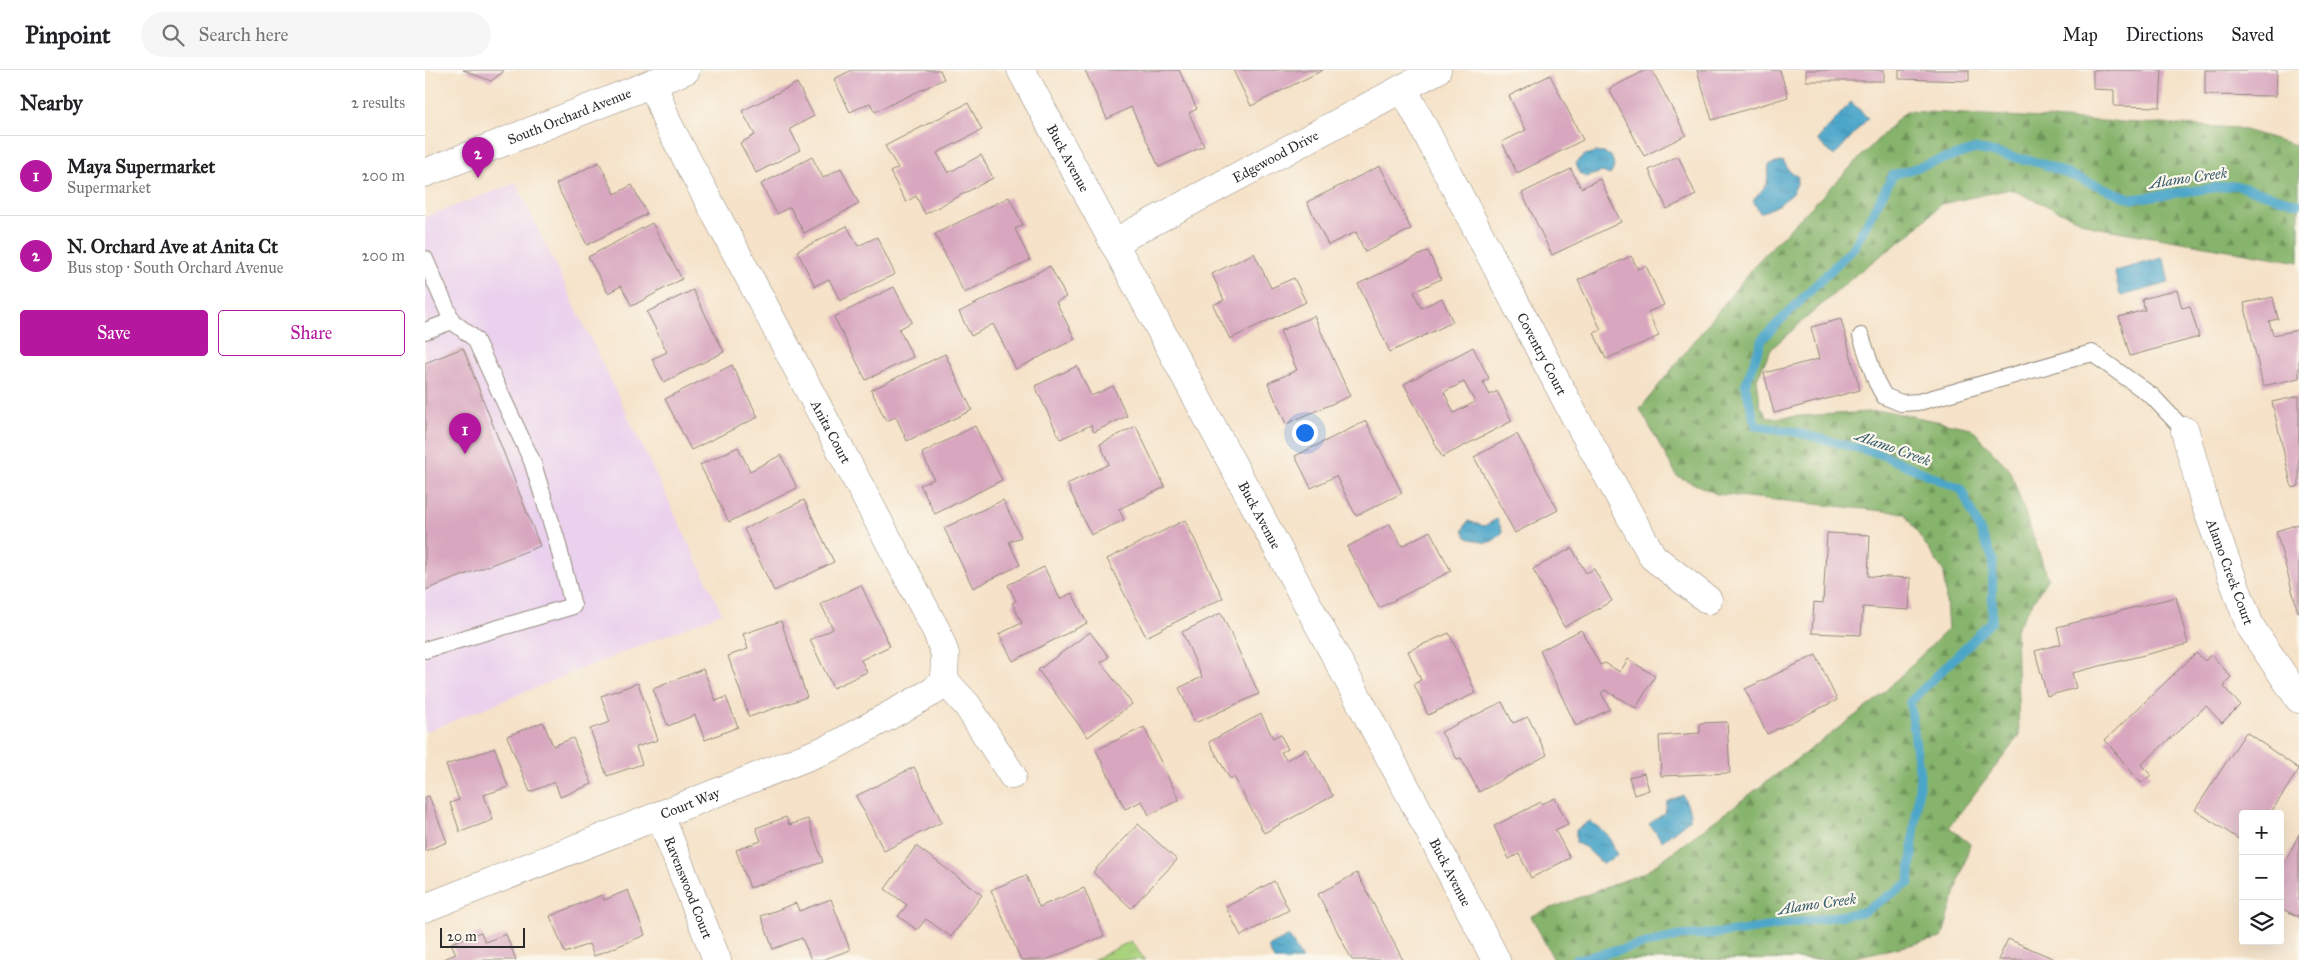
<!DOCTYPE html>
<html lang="en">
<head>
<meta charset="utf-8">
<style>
	body { margin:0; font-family:"IM FELL Great Primer",serif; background:#f6f6f6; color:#202124 }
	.controls { position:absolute; right:15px; bottom:15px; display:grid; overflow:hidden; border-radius:5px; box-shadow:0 5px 20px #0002 }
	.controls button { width:45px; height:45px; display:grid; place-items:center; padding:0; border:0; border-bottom:1px solid #e0e0e0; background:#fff; color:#202124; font:25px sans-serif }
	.scale { position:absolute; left:15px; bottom:12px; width:85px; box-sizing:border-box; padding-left:5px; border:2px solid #2b2b2b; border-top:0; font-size:14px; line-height:18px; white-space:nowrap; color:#2b2b2b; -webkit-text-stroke:4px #fbf7ec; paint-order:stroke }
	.you { position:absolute; left:879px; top:362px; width:18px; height:18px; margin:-12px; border:4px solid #fff; border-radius:50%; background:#1a73e8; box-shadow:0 0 0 8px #1a73e833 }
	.badge { display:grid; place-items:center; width:32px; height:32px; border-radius:50%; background:#b5179e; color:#fff; font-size:16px; font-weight:700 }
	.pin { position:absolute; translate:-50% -41px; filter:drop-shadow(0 1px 2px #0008) }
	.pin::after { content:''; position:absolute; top:26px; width:18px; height:15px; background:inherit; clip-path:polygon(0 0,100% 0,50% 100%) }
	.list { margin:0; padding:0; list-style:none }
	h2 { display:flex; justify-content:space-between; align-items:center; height:65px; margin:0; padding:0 20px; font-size:21px }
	h2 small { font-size:16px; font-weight:400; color:#757577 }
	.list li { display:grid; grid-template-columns:32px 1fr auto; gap:15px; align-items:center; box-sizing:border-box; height:80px; padding:0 20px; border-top:1px solid #e0e0e0 }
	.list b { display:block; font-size:19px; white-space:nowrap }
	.list p { margin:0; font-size:16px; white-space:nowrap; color:#757577 }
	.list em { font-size:16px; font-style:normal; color:#757577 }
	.actions { display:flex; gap:10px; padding:15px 20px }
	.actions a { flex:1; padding:11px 0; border:1px solid #b5179e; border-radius:5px; text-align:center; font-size:18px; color:#b5179e }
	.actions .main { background:#b5179e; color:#fff }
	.icon { flex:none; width:28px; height:28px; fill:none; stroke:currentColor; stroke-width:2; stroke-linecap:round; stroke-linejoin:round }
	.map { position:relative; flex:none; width:1874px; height:890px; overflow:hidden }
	header { display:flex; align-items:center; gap:30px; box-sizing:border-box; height:70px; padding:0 25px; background:#fff; border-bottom:1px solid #e0e0e0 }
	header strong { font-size:24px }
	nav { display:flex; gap:28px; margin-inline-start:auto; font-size:18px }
	.search { width:350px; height:45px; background:#f6f6f6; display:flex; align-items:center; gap:12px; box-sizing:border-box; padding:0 18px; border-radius:28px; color:#757577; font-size:19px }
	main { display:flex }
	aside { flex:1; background:#fff }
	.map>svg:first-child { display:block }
	.built { fill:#ead1ed }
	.forest { fill:url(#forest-firs); stroke:#58704c }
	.park { fill:url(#park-crowns); stroke:#6a7e54 }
	.water { fill:url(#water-ripples); stroke:#3c687a }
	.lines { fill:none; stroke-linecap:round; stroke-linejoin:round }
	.stream { stroke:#4ca6c9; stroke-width:9 }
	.building { fill:#d8a7bf; fill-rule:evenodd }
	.service-casing { stroke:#90867a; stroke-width:18 }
	.minor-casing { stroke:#90867a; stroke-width:29 }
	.tertiary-casing { stroke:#90867a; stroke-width:29 }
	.service { stroke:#fff; stroke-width:16 }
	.minor { stroke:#fff; stroke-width:28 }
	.tertiary { stroke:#fff; stroke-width:28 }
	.labels { text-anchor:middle; stroke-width:4.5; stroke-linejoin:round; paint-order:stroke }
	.street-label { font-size:14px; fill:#2b2b2b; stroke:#fbf7ec }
	.water-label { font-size:15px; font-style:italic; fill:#385c6a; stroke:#fbf7ec }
</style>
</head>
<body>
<header>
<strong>Pinpoint</strong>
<div class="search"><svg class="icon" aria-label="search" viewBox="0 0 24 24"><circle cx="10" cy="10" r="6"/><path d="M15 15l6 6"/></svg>Search here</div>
<nav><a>Map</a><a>Directions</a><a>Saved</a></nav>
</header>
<main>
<aside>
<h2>Nearby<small>2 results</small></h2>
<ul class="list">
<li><span class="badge">1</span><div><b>Maya Supermarket</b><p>Supermarket</p></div><em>200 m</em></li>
<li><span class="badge">2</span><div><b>N. Orchard Ave at Anita Ct</b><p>Bus stop · South Orchard Avenue</p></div><em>200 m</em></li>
</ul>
<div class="actions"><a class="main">Save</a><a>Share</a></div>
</aside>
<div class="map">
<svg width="1874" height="890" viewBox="0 0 1874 890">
	<defs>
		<pattern id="forest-firs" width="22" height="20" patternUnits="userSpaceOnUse" patternTransform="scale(1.25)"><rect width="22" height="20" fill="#86b46c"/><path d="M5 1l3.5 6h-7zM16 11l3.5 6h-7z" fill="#6e9359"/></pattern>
		<pattern id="park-crowns" width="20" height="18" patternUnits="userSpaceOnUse" patternTransform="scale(1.25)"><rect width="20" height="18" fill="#a9d27d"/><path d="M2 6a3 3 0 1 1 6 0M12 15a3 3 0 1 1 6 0" fill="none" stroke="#92b46c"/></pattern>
		<pattern id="water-ripples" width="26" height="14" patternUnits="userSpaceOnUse" patternTransform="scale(1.25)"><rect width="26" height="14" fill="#4ca6c9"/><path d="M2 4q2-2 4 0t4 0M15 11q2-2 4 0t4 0" fill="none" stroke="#3f87a3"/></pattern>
	</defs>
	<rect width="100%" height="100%" fill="#fbf7ec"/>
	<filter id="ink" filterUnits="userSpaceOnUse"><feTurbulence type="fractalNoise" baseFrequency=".02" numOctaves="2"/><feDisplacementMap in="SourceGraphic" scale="10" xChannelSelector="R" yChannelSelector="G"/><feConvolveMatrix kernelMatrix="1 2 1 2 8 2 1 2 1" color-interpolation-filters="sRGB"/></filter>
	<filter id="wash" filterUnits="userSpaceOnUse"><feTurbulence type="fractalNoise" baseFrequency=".0096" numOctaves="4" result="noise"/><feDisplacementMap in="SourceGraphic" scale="20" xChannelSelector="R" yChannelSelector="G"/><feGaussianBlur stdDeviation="1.12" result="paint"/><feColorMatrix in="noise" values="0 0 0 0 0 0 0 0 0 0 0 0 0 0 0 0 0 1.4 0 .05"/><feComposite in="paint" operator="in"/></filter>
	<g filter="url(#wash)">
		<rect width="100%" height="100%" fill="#f5e2c8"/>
		<path class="built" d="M91 113 297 543 0 662V147Z"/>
		<path class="forest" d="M1481 41 1813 58 1874 76V192L1669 157 1585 119 1516 134 1488 162 1435 201 1347 278 1332 308 1335 335 1343 348 1461 341 1546 358 1585 400 1623 508 1591 559 1594 666 1524 757 1545 774 1517 868 1420 889 1129 890 1106 846 1221 802 1451 630 1523 559 1519 502 1479 443 1292 424 1252 406 1215 339 1334 190Z"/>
		<path class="park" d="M706 871 720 890H668Z"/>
		<path class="water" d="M1426 32 1443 48 1409 86 1392 70Z
			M1170 82 1179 83 1186 86C1190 94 1190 98 1185 105L1177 102 1161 107 1154 103 1151 93 1160 85Z
			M1358 91 1365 102 1373 107C1372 127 1351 137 1335 143L1328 131 1342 114 1344 95Z
			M1737 188 1739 189 1744 213 1697 226 1695 225 1690 203 1691 201Z
			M1072 449 1078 462C1064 477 1061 473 1042 468L1038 460 1043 451 1059 456Z
			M1258 725 1266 743 1264 750 1237 771 1224 754 1240 743 1242 732Z
			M1165 751 1182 764 1193 785 1178 794 1160 777 1151 773V760Z
			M864 866 877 890H849L843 877Z"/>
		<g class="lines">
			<path class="stream" d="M1150 890 1254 866 1310 862 1438 842 1484 813 1495 706 1485 632 1567 551 1568 489 1536 419 1455 384 1370 362 1331 356 1320 315 1338 268 1429 177 1468 105 1551 79 1615 93 1707 129 1810 115 1874 134"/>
		</g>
		<g id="blocks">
			<path class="building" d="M38 0H78V2L66 11Z
				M427 0H515L519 9 450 42 445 33 425 42 409 9Z
				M660 0H754L772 39 764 43 779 76 734 97 706 37 682 49Z
				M808 0H898L826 36Z
				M1221 0H1227L1261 65 1219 86 1184 19Z
				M1272 0H1355L1363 27 1287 50Z
				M1381 0H1459V11H1381Z
				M1474 0H1544V11L1474 9Z
				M1668 0H1737L1735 37 1689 36V20L1668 19Z
				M1780 0H1852L1851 26 1780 25Z
				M1125 5 1158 70 1092 103 1077 72 1101 60 1084 26Z
				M372 13 389 46 365 59 375 80 331 103 315 73 330 65 317 41Z
				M543 33 557 60 512 83 523 103 556 85 568 108 500 144 491 126 481 132 465 102 473 98 460 76Z
				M1253 86 1271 125 1242 139 1224 100Z
				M387 87 398 108 416 98 434 134 379 163 365 137 352 144 336 114Z
				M174 92 190 124 207 115 222 144 162 175 131 114Z
				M955 96 986 159 940 182 931 162 903 175 882 132Z
				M1146 99 1156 118 1175 109 1196 152 1127 185 1097 123Z
				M584 127 598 155 590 159 605 190 539 223 510 164Z
				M227 153 257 209 207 236 196 216 183 223 163 187Z
				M422 156 433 176 452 167 470 204 415 231 404 209 390 216 372 181Z
				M1003 181 1016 209 989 222 996 238 1017 228 1028 252 965 282 933 214Z
				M829 183 846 218 869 208 881 232 805 269 788 235 799 230 787 204Z
				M1206 186 1213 199 1221 196 1239 235 1223 242 1234 266 1181 289 1169 263 1176 260 1153 210Z
				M625 196 641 227 631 232 650 269 591 299 568 254 546 266 534 242Z
				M469 217 487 252 474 259 488 287 441 310 409 247Z
				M268 220 299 282 239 312 227 289 242 282 222 242Z
				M1752 220 1757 238 1765 236 1774 267 1705 286 1694 247 1720 240 1717 229Z
				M1848 227 1853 249 1844 251 1848 265 1874 260V308L1838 316 1819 233Z
				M889 246 925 326 861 354 843 313 872 300 855 261Z
				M1416 249 1435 320 1349 343 1339 303 1394 289 1386 257Z
				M1048 277 1064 308 1058 312 1065 325 1072 321 1087 351 1017 387 979 314ZM1039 312 1050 332 1029 343 1019 322Z
				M38 278 115 476 0 520V293Z
				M520 284 547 340 482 371 471 347 461 351 446 320Z
				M307 295 333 347 266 380 240 329Z
				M652 296 666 326 688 316 702 346 669 362 666 355 635 369 610 316Z
				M1874 326V416L1867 418 1847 332Z
				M941 351 977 423 931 446 911 406 886 418 870 386Z
				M550 356 577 410 510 444 495 415 509 409 497 383Z
				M711 356 740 417 694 439 699 450 666 465 642 414 684 394 675 374Z
				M1092 364 1133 440 1090 463 1049 387Z
				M313 377 325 401 356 385 372 418 304 452 275 395Z
				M379 430 409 492 349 521 319 459Z
				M578 430 596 467 584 472 595 495 548 518 519 458Z
				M760 450 798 528 721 567 682 489Z
				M965 454 977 476 1005 461 1026 501 954 538 922 477Z
				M1874 454V542H1873L1851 461Z
				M1402 463 1445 465 1443 506 1486 508 1484 540 1438 537 1436 565 1387 563 1389 532 1398 533Z
				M1147 478 1161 503 1169 499 1187 531 1139 557 1108 499Z
				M619 497 635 529 647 523 662 553 588 591 574 564 597 553 587 533 591 531 583 515Z
				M436 515 465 576 436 590 442 602 408 618 385 570 408 559 396 534Z
				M1751 527 1763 574 1647 603 1651 618 1622 626 1610 581 1636 574 1632 557Z
				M796 543 834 624 770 653 754 618 777 607 757 562Z
				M356 551 382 627 324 647 303 586 323 579 318 564Z
				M1156 560 1175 595 1180 593 1195 602 1203 589 1230 606 1211 638 1180 620 1176 623 1185 639 1151 656 1115 581Z
				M665 562 684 587 676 592 707 634 663 667 613 600Z
				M1024 563 1051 623 1003 645 989 614 996 610 983 581Z
				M1771 583 1780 591 1786 584 1806 607 1800 613 1801 615 1799 617 1815 635 1797 653 1781 636 1716 695 1726 705 1716 713 1680 670Z
				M1391 585 1412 630 1342 664 1320 619Z
				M278 599 291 631 301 627 313 657 280 670 270 645 243 656 228 619Z
				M213 613 233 670 211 677 217 694 182 706 165 659 185 652 176 626Z
				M1077 632 1088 653 1103 647 1122 685 1054 722 1036 688 1032 689 1016 662Z
				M836 644 848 668 855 664 863 679 856 682 861 690 881 679 908 726 839 763 809 707 805 709 784 672Z
				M118 652 128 676 148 668 167 714 135 727 130 712 105 722 82 666Z
				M1302 652 1305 703 1236 706 1234 666 1275 663V653Z
				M719 657 754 730 724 745 717 731 700 739 671 680Z
				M1821 662 1874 699 1845 744H1818V772L1770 740Z
				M70 678 83 717 59 725 68 750 35 762 25 733 34 730 21 695Z
				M489 697 517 752 459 781 431 726Z
				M1219 703 1224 720 1209 725 1204 707Z
				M4 726 22 772 0 781V727Z
				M1130 728 1143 754 1130 760 1145 788 1106 808 1094 784 1084 789 1069 756 1116 732 1117 734Z
				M361 747 364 755 383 749 398 792 325 818 311 780 336 771 331 758Z
				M713 754 752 790 706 838 668 802Z
				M1874 764V847L1855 838V803Z
				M491 776 557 825 526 867 501 849 492 860 473 846 482 835 460 819Z
				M932 803 978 890H927L893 824Z
				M601 805 614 837 659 818 679 866 621 890H596L566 820Z
				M849 811 864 840 816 866 801 837Z
				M203 820 220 865 169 886 164 874 140 883 125 846 177 825 179 830Z
				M406 829 425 880 397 890H386L377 868 348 879 336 846 371 833 374 841Z
				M56 862 60 872 81 864 91 890H16L31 884 26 873Z
				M1583 869 1632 890H1573Z"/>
		</g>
	</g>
	<g filter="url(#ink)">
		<use href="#blocks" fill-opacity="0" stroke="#90867a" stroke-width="1"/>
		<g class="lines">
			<defs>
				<path id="service" d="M0 189 27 251 50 269 107 391 132 471 148 536 0 580
					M0 261 27 251
					M1436 266 1451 311 1459 326 1476 333 1494 332 1667 283 1727 326 1760 361"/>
				<g id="minor">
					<path id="s1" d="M228 13 242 52 512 562 520 584 519 610 542 635 587 705"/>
					<path id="s2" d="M978 18 1148 343 1228 487 1283 530"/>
					<path id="s3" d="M688 173 1012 0"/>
					<path id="s4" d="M1760 361 1780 434 1825 556 1874 629"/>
					<path id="s5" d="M235 745 292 890"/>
					<path id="s6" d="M0 838 407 677 509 621 519 610"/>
				</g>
				<g id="tertiary">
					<path id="s7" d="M596 0 1000 753 1071 890"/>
					<path id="s8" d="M0 103 261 0"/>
				</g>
			</defs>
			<use href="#service" class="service-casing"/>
			<use href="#minor" class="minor-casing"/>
			<use href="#tertiary" class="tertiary-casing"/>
			<use href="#service" class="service"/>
			<use href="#minor" class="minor"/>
			<use href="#tertiary" class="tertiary"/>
		</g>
	</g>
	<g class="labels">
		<g class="street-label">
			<text dy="5" stroke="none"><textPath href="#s8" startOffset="155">South Orchard Avenue</textPath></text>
			<text dy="5" stroke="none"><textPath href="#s3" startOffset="184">Edgewood Drive</textPath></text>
			<text dy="5" stroke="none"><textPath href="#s7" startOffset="100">Buck Avenue</textPath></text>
			<text dy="5" stroke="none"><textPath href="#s2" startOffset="300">Coventry Court</textPath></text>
			<text dy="5" stroke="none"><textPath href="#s1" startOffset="392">Anita Court</textPath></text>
			<text dy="5" stroke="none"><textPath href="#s7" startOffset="505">Buck Avenue</textPath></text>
			<text dy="5" stroke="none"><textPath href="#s4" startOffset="148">Alamo Creek Court</textPath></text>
			<text dy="5" stroke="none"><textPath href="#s6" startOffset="285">Court Way</textPath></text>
			<text dy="5" stroke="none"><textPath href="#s7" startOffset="910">Buck Avenue</textPath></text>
			<text dy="5" stroke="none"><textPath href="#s5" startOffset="78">Ravenswood Court</textPath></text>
		</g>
		<g class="water-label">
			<text transform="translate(1763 108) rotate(-8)" y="5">Alamo Creek</text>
			<text transform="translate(1468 378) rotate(20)" y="5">Alamo Creek</text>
			<text transform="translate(1392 834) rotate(-8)" y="5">Alamo Creek</text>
		</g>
	</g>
</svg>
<div class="controls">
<button>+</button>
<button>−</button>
<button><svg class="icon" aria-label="layers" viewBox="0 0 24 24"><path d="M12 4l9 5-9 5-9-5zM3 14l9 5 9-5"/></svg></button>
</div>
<div class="scale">20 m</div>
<div class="you"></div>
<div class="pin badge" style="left:40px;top:384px">1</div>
<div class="pin badge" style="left:53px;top:108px">2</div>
</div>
</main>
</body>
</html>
